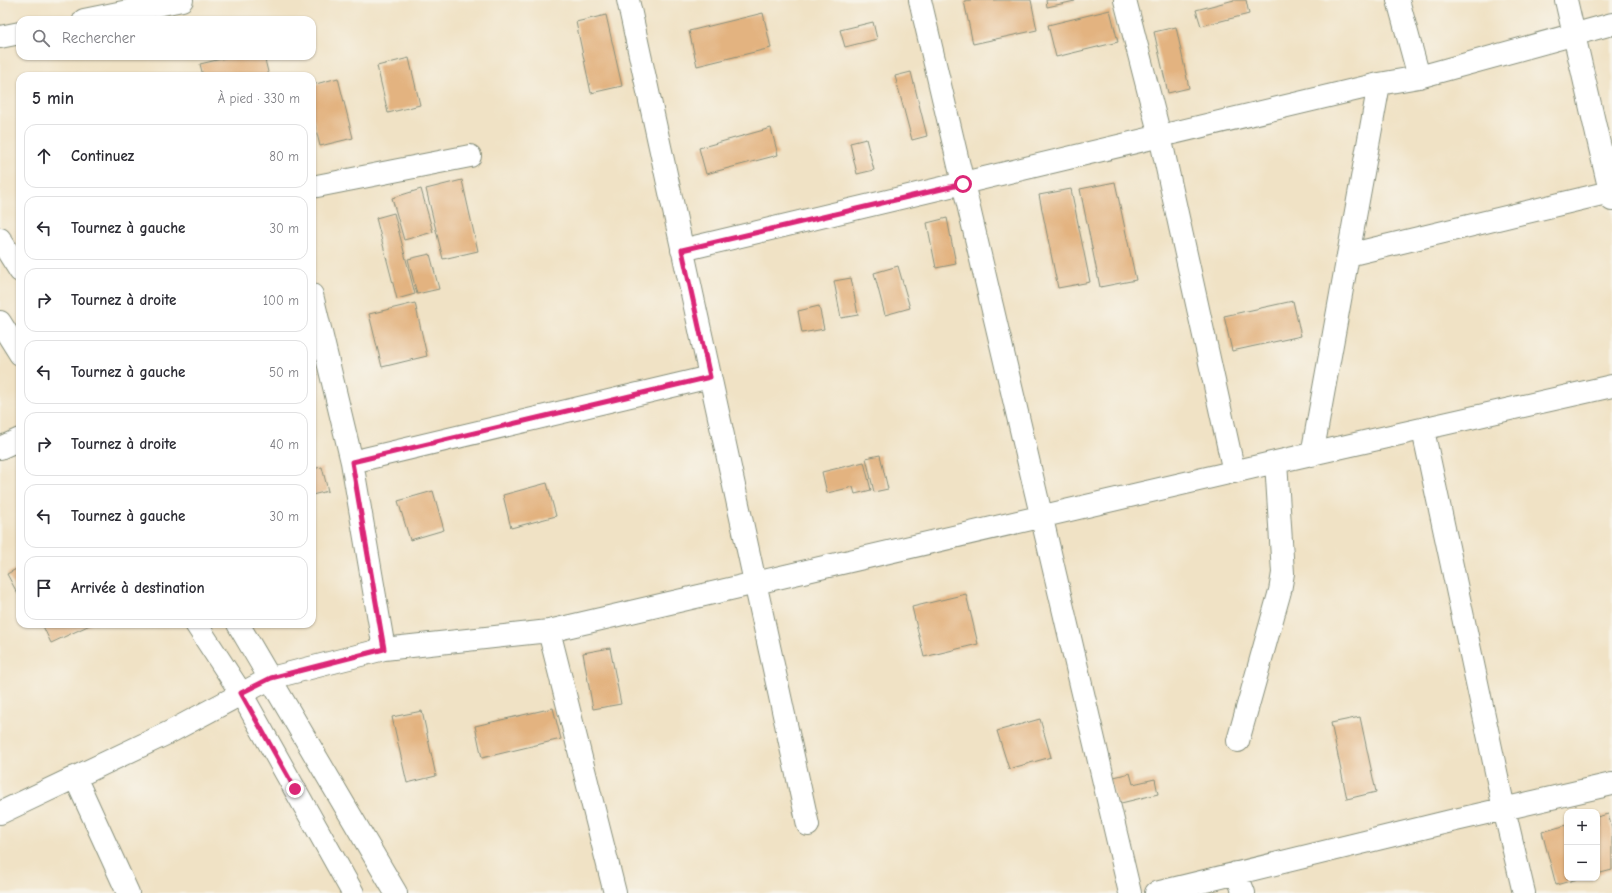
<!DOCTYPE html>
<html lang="fr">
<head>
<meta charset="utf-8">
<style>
	body { margin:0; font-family:"Comic Neue",sans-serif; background:#f2f2f3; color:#2b2b33 }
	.controls { position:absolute; right:12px; bottom:12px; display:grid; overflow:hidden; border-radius:8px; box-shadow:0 1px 3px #0004 }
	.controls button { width:36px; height:36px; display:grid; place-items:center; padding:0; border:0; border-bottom:1px solid #e1e1e2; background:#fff; color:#2b2b33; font:20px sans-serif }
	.stop { position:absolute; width:12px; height:12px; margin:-9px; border:3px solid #db2777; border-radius:50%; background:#fff }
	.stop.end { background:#db2777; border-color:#fff; box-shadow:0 1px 4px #0008 }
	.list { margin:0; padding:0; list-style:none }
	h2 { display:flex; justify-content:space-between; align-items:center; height:52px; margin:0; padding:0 16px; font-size:17px }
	h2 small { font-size:13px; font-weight:400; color:#7c7c81 }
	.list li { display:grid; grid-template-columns:26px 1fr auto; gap:12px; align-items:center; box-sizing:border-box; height:64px; margin:0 8px 8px; padding:0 8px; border:1px solid #e1e1e2; border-radius:12px }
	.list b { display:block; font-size:15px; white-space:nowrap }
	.list em { font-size:13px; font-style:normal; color:#7c7c81 }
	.icon { flex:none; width:22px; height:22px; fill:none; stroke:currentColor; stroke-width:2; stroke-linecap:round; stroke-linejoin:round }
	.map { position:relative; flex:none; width:1612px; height:893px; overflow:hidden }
	.search { position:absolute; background:#fff; box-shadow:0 1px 3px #0004; left:16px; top:16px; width:300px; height:44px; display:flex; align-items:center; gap:10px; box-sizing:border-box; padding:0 14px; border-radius:12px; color:#7c7c81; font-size:15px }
	.panel { position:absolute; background:#fff; box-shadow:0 1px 3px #0004; left:16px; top:72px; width:300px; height:556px; border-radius:12px }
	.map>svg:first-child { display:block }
	.building { fill:#e3b380 }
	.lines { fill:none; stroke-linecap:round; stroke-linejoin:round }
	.street-casing { stroke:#88907c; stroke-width:24 }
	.street { stroke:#fff; stroke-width:22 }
	.route { stroke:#db2777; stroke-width:5 }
</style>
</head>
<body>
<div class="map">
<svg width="1612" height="893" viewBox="0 0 1612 893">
	<rect width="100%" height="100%" fill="#f7f3e8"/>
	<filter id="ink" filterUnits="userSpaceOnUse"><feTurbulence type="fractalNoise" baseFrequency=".025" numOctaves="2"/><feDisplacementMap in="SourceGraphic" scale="8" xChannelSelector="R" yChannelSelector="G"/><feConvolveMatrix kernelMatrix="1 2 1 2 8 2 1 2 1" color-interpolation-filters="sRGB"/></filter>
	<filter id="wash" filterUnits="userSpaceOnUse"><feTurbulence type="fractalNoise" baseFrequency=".012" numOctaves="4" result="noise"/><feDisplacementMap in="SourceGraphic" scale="16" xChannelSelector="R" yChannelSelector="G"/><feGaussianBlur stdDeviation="0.9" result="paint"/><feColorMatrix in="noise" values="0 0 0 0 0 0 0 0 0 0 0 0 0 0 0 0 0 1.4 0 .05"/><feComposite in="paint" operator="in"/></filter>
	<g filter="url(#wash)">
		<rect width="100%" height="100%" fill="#f0e2c5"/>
		<g id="blocks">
			<path class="building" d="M971 0H1031L1037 30 973 44 964 1Z
				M1046 0H1075V1L1047 7Z
				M1234 0H1246L1249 14 1201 26 1196 10Z
				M1110 10 1118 42 1056 57 1048 25Z
				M763 13 771 48 697 66 689 31Z
				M606 15 622 86 591 93 576 22Z
				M873 22 877 39 845 47 840 30Z
				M1176 27 1189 88 1168 93 1154 32Z
				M234 56H264L269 76H203L200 64Z
				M409 58 420 105 388 113 377 66Z
				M911 72 927 136 912 140 895 76Z
				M338 78 353 138 320 146 312 113V85Z
				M771 128 778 155 706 174 699 148Z
				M866 139 874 170 857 174 850 143Z
				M462 180 478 251 443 259 426 189Z
				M1115 182 1136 280 1100 287 1080 189Z
				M421 189 433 232 404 240 392 198Z
				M1071 189 1090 282 1058 288 1039 195Z
				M394 213 415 294 397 299 376 218Z
				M947 218 956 264 936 268 927 223Z
				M430 254 439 289 417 294 408 259Z
				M898 266 910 308 885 315 874 273Z
				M851 278 858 315 841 318 834 281Z
				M1293 301 1301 336 1232 351 1224 316Z
				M415 303 427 356 382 367 369 314Z
				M819 306 824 329 802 333 798 311Z
				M880 455 888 489 874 492 866 458Z
				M864 462 871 490 855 494 853 487 827 493 822 472Z
				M322 467 328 491 312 495V469Z
				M547 483 556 516 511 528 503 495Z
				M433 491 444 530 410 540 398 501Z
				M20 567V598L7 574Z
				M966 594 978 644 924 657 912 607Z
				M42 624H92L51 643Z
				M610 648 621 704 593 709 583 653Z
				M553 708 561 739 482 758 475 726Z
				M422 711 436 776 407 783 392 717Z
				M1360 717 1376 792 1347 799 1331 723Z
				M1040 719 1051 757 1009 769 997 731Z
				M1130 773 1133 784 1155 779 1158 794 1117 804 1110 778Z
				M1608 814 1612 829V870L1597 874V817Z
				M1567 825V878H1581L1556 885 1542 832Z"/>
		</g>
	</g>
	<g filter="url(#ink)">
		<use href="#blocks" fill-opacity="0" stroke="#88907c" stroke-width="1"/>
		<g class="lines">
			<defs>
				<path id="street" d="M628 0 808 825
					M920 0 1130 893
					M1125 0 1160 136 1234 472
					M1398 0 1419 77
					M1566 0 1612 200
					M84 20 182 0
					M0 37 20 33
					M312 187 470 156
					M0 239 20 271
					M682 250 1379 84 1419 77 1612 24
					M1348 255 1610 192
					M312 295 352 462 384 649
					M0 322 20 354
					M1423 430 1504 809 1524 893
					M0 448 20 439
					M1312 455 1379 84
					M352 462 710 377
					M196 624 241 693 353 893
					M238 624 396 893
					M549 631 615 893
					M1238 741 1280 591 1283 573 1276 462
					M75 777 128 893
					M0 813 170 732 271 678 384 649 549 631 1276 462 1612 386
					M1236 873 1244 893
					M1156 893 1451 821 1612 784"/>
			</defs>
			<use href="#street" class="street-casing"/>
			<use href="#street" class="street"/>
		</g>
	</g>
	<g class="lines" filter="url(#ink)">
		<path class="route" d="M295 789 241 693 271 678 384 649 352 462 710 377 682 250 963 184"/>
	</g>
</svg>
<div class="controls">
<button>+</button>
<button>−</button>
</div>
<div class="stop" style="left:963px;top:184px"></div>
<div class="stop end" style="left:295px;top:789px"></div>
<div class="search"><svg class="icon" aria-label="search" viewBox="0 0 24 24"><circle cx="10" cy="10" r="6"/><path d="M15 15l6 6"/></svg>Rechercher</div>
<section class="panel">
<h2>5 min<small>À pied · 330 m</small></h2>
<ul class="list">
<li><svg class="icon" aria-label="ahead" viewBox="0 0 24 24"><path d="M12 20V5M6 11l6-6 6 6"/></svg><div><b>Continuez</b></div><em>80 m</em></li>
<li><svg class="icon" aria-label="left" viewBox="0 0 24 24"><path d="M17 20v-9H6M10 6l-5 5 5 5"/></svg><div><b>Tournez à gauche</b></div><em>30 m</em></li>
<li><svg class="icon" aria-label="right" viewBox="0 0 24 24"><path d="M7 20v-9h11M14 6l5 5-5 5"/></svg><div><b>Tournez à droite</b></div><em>100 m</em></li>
<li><svg class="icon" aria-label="left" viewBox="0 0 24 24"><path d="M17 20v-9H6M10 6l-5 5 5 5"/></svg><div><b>Tournez à gauche</b></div><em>50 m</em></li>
<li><svg class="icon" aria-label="right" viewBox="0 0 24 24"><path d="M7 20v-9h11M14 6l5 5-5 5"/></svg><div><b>Tournez à droite</b></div><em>40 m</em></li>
<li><svg class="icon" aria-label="left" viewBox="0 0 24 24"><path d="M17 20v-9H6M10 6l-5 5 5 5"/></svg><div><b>Tournez à gauche</b></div><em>30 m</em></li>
<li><svg class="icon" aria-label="arrive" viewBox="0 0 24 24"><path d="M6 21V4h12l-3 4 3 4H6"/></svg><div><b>Arrivée à destination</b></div></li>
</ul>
</section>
</div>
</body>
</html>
